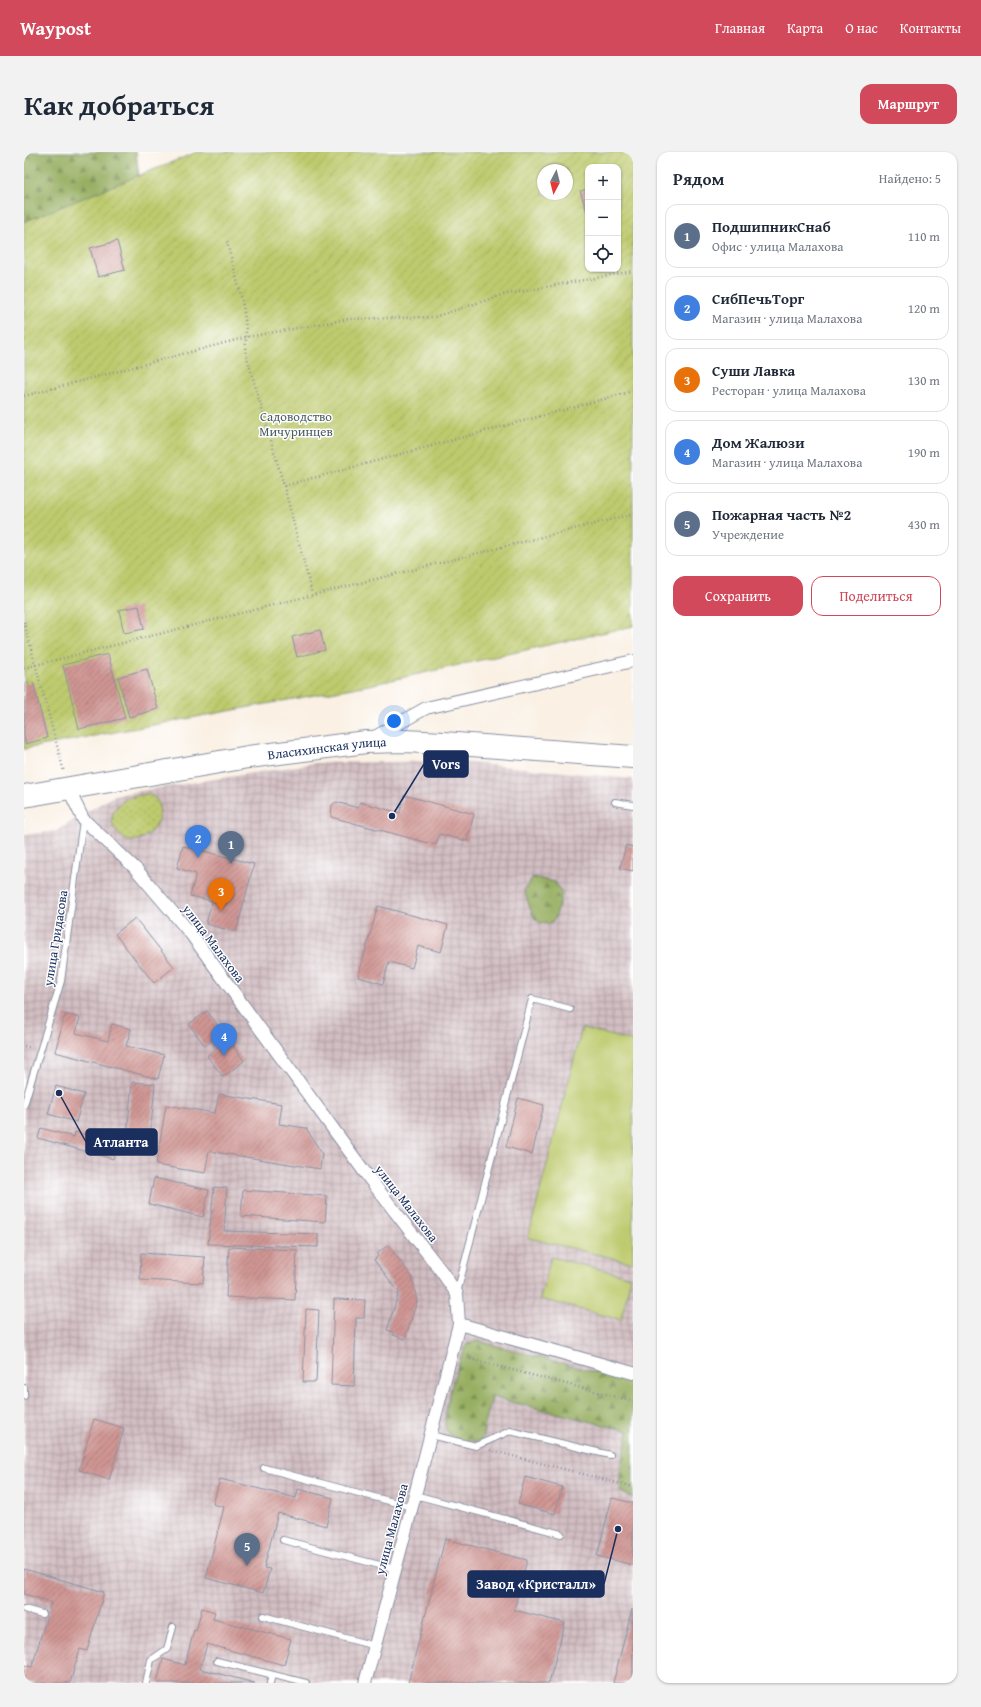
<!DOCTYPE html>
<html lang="ru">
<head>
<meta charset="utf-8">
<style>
	body { margin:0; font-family:"Gentium Book Plus",serif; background:#f2f2f3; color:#1f2937 }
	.controls { position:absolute; right:12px; top:12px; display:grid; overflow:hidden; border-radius:8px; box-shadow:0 1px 3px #0004 }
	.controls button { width:36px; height:36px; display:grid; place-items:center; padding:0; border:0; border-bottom:1px solid #e0e1e3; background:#fff; color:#1f2937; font:20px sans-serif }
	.compass { position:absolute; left:513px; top:12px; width:36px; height:36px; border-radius:50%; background:#fff; box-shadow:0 1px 3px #0004; rotate:187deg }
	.you { position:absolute; left:370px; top:569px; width:14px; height:14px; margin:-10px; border:3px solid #fff; border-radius:50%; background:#1a73e8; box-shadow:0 0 0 6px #1a73e833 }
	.badge { display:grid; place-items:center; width:26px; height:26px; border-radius:50%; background:#d1495b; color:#fff; font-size:13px; font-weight:700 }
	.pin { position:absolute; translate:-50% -33px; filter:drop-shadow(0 1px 2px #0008) }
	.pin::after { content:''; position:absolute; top:21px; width:14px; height:12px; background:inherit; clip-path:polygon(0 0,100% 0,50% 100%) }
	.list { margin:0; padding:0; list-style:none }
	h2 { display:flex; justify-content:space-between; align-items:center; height:52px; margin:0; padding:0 16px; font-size:17px }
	h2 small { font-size:13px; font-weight:400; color:#747a83 }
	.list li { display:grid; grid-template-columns:26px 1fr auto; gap:12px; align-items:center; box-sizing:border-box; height:64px; margin:0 8px 8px; padding:0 8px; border:1px solid #e0e1e3; border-radius:12px }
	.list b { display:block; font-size:15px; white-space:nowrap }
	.list p { margin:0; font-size:13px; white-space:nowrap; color:#747a83 }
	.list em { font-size:13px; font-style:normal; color:#747a83 }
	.actions { display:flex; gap:8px; padding:12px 16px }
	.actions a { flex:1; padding:9px 0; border:1px solid #d1495b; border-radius:12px; text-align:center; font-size:14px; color:#d1495b }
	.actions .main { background:#d1495b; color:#fff }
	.icon { flex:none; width:22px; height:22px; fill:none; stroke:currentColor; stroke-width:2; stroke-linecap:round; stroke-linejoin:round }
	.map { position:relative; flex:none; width:609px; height:1531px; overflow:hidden; border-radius:12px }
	header { display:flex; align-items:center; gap:24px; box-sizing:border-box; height:56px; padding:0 20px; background:#d1495b; color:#fff }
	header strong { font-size:19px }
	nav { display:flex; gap:22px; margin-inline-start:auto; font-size:14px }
	.intro { display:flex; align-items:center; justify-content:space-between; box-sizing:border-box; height:96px; padding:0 24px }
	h1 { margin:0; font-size:28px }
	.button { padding:10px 18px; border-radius:12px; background:#d1495b; color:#fff; font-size:14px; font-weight:700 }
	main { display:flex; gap:24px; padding:0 24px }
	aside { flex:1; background:#fff; border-radius:12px; box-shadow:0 1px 3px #0004 }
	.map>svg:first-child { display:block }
	.industrial { fill:url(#industrial-grid) }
	.grass { fill:url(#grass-dots); stroke:#6c7c66 }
	.forest { fill:url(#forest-firs); stroke:#586e5f }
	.park { fill:#bdca6d; stroke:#6c7c66 }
	.garden { fill:url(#garden-furrows); stroke:#6c7c66; fill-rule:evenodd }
	.building { fill:url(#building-hatch) }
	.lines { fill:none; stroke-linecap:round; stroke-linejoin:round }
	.lane-casing { stroke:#8a90a0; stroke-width:8 }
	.street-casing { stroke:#8a90a0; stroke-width:14 }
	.highway-casing { stroke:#8a90a0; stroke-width:24 }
	.path { stroke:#8a90a0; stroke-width:2.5; stroke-dasharray:1 3; stroke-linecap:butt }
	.lane { stroke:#fff; stroke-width:6 }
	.street { stroke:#fff; stroke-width:12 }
	.highway { stroke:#fff; stroke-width:22 }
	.labels { text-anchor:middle; stroke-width:3; stroke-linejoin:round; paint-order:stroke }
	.park-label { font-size:13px; fill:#4c5e62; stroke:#fff }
	.street-label { font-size:13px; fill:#1b2f5e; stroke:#fff }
	.leader { fill:none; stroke:#1b2f5e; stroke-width:1.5 }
	.callout-dot { fill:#1b2f5e; stroke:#fff; stroke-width:1.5 }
	.callout { fill:#1b2f5e; stroke:#1b2f5e; stroke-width:1.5 }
	.callout-label { font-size:14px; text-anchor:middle; font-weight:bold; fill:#fff }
</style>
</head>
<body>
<header>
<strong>Waypost</strong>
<nav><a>Главная</a><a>Карта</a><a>О нас</a><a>Контакты</a></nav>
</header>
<div class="intro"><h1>Как добраться</h1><a class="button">Маршрут</a></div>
<main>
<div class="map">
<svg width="609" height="1531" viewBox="0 0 609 1531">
	<defs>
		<pattern id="industrial-grid" width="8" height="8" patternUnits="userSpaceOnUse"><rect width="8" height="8" fill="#d2bec2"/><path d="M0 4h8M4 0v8" fill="none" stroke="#aa9ba1"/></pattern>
		<pattern id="grass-dots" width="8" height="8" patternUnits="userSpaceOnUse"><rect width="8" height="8" fill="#bdca6d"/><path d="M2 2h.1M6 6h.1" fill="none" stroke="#a2ae61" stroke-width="1.8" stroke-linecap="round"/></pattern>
		<pattern id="forest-firs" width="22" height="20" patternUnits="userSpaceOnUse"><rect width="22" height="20" fill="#96ae60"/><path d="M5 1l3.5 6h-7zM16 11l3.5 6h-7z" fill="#7a8e52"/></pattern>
		<pattern id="garden-furrows" width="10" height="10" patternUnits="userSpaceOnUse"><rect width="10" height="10" fill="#bdca6d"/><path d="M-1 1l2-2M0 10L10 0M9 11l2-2" fill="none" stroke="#a2ae61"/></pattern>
		<pattern id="building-hatch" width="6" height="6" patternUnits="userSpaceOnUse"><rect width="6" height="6" fill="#cf9593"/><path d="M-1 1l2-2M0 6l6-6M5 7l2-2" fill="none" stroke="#a77a7b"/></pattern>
	</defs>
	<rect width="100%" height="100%" fill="#fff"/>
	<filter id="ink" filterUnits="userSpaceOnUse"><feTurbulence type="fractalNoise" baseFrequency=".025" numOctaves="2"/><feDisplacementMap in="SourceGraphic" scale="8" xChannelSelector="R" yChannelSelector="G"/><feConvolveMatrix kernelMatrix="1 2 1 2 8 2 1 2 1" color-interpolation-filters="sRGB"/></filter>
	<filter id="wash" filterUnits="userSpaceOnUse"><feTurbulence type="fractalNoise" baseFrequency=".012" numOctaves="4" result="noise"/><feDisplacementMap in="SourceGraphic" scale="16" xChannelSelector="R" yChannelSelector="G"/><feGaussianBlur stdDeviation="0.9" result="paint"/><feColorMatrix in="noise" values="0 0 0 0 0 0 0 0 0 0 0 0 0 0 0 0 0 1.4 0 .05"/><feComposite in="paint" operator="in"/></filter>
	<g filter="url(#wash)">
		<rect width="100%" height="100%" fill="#faf0e3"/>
		<path class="industrial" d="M426 609 609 627V1531H0V683L32 679 91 643 292 611Z"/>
		<path class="grass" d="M121 642C148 644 135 692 103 689 85 677 81 661 102 647 107 644 115 644 121 642Z"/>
		<path class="forest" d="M0 0H112L115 24 0 70Z
			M509 725 531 730 538 742 531 767 525 772C520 771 515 771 512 768 508 764 502 744 500 738Z
			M454 1189 609 1230V1346L597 1340C593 1319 601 1300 604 1279L468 1245 457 1289C446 1290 429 1290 423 1279 415 1265 435 1207 443 1192Z"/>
		<path class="park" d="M558 876 609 889V1111L504 1086Z
			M527 1105 607 1125 597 1168 516 1147Z"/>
		<path class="garden" d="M173 0H609V474L350 532 0 597V70ZM564 15H594V117H564ZM519 18H543V42H519Z"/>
		<g id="blocks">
			<path class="building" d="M564 37V60H563L556 39Z
				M93 89 101 118 74 125 66 96Z
				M115 454 120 477 100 481 95 458Z
				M296 478 301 498 273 505 268 485Z
				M84 502 101 566 55 577 39 513Z
				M123 517 134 557 105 565 94 525Z
				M9 530 23 586 2 592 0 585V532Z
				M380 643 450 662 443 689 415 682 412 693 307 665 308 653 312 650 334 656 336 650 376 661Z
				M602 693 609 695V719L596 716Z
				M159 694 230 712 212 780 182 772 188 749 166 744 172 722 153 716Z
				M354 754 424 773 417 800 394 794 388 816 365 810 359 832 334 825Z
				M111 766 150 815 130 831 91 782Z
				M183 859 199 880 181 894 165 872Z
				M41 862 56 866 52 881 84 889 88 872 107 877 102 894 140 903 134 927 31 900Z
				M204 887 220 909 199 925 183 904Z
				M108 930 131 932 125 996 102 994Z
				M32 934 60 942 52 970 24 962Z
				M195 942 258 952 255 972 282 976 298 1002 296 1017 185 999 181 1021 132 1013 142 953 191 961Z
				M494 946 520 953 508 1002 482 995Z
				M17 976 50 985 51 980 94 992 89 1007 14 986Z
				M130 1026 185 1038 179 1065 125 1052Z
				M190 1035 203 1036 200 1079 294 1082V1095L184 1092Z
				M219 1038 303 1044 301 1070 217 1064Z
				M364 1093 388 1125 393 1149 381 1187 369 1183V1180L363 1178 375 1140 350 1108 354 1104 353 1102Z
				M205 1095 273 1098 271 1148 202 1145Z
				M117 1101 181 1105 179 1131 116 1128Z
				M310 1147 341 1148 340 1166H332L330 1234 307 1233Z
				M282 1157 295 1158 292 1230H279Z
				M70 1267 100 1276 85 1328 55 1318Z
				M501 1325 538 1335 531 1362 494 1352Z
				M196 1327 272 1346 274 1337 309 1346 302 1374 254 1361 240 1416 246 1417 239 1441 182 1426 200 1355 189 1352Z
				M588 1346 609 1351V1413L573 1404Z
				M421 1387 503 1408 490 1458 541 1471 525 1531H384Z
				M0 1417 80 1440 63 1499 56 1497 46 1531H0V1513L8 1515 27 1450 0 1442Z
				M178 1456 191 1460 189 1467 267 1487 260 1513 183 1492 176 1517 231 1531H133L139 1507 161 1513 170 1478 172 1479Z
				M608 1457 609 1531H589Z"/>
		</g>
	</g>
	<g filter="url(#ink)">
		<use href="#blocks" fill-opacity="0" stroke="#8a90a0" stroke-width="1"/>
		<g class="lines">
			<defs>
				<path id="lane" d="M591 650 609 653
					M0 953 37 829 59 668
					M433 1141 508 847 546 857
					M0 1236V1244
					M407 1283 452 1294 486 1279 586 1303
					M240 1316 388 1355
					M391 1343 537 1382
					M259 1388 371 1417
					M0 1457 18 1462
					M239 1464 351 1494
					M193 1509 282 1531
					M122 1531 127 1508 143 1497 149 1475
					M246 1531 248 1523"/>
				<path id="street" d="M349 586 402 556 609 509
					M44 636 59 667 111 716 167 782 345 1026 418 1120 433 1142 435 1172 391 1343 341 1531
					M435 1172 609 1221"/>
				<g id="highway">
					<path id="s1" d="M0 644 224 605 342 590 381 589 419 591 609 605"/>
				</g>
			</defs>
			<use href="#lane" class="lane-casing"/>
			<use href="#street" class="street-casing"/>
			<use href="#highway" class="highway-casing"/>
			<path class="path" d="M203 90C211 124 226 163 221 198L260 334 609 239
				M0 244 223 185 324 167 410 165 478 143 609 119
				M260 334 288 442
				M0 470 40 620
				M0 516 609 362
				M0 665H2
				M0 894 8 896
				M446 1207 609 1249
				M466 1298 609 1335"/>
			<use href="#lane" class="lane"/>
			<use href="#street" class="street"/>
			<use href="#highway" class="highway"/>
		</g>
	</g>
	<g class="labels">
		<g class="park-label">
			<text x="272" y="269">Садоводство<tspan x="272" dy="15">Мичуринцев</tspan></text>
		</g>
		<g class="street-label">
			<text dy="5" stroke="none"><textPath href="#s1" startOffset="307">Власихинская улица</textPath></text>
			<text transform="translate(31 786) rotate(-81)" y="5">улица Гридасова</text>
			<text transform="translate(190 791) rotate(53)" y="5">улица Малахова</text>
			<text transform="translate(383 1051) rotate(52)" y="5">улица Малахова</text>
			<text transform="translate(367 1377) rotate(-75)" y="5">улица Малахова</text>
		</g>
	</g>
	<path class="leader" d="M368 664L400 612M35 941L62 990M594 1377L580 1432"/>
	<g class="callout-dot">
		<circle cx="368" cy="664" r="4"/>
		<circle cx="35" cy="941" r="4"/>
		<circle cx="594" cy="1377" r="4"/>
	</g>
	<g class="callout">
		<rect x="400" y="599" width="44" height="26" rx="4"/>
		<rect x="62" y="977" width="71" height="26" rx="4"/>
		<rect x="444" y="1419" width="136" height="26" rx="4"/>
	</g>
	<g class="callout-label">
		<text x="422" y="617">Vors</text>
		<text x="97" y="995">Атланта</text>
		<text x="512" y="1437">Завод «Кристалл»</text>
	</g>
</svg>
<div class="controls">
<button>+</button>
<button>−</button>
<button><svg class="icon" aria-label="locate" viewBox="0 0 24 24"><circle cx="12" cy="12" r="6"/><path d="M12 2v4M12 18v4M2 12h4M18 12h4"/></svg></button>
</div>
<svg class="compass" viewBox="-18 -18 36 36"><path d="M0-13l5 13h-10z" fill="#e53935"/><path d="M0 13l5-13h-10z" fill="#747a83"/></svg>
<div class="you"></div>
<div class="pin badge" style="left:207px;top:712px;background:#5c6f8a">1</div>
<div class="pin badge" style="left:174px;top:706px;background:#3f7fe0">2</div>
<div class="pin badge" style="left:197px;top:759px;background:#e8710a">3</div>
<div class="pin badge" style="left:200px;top:904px;background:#3f7fe0">4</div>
<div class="pin badge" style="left:223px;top:1414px;background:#5c6f8a">5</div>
</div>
<aside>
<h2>Рядом<small>Найдено: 5</small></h2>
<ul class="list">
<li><span class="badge" style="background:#5c6f8a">1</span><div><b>ПодшипникСнаб</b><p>Офис · улица Малахова</p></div><em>110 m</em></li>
<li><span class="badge" style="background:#3f7fe0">2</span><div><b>СибПечьТорг</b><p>Магазин · улица Малахова</p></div><em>120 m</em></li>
<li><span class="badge" style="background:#e8710a">3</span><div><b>Суши Лавка</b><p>Ресторан · улица Малахова</p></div><em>130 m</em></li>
<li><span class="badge" style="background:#3f7fe0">4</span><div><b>Дом Жалюзи</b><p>Магазин · улица Малахова</p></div><em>190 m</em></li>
<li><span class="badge" style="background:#5c6f8a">5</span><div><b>Пожарная часть №2</b><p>Учреждение</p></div><em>430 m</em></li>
</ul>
<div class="actions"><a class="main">Сохранить</a><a>Поделиться</a></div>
</aside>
</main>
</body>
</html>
